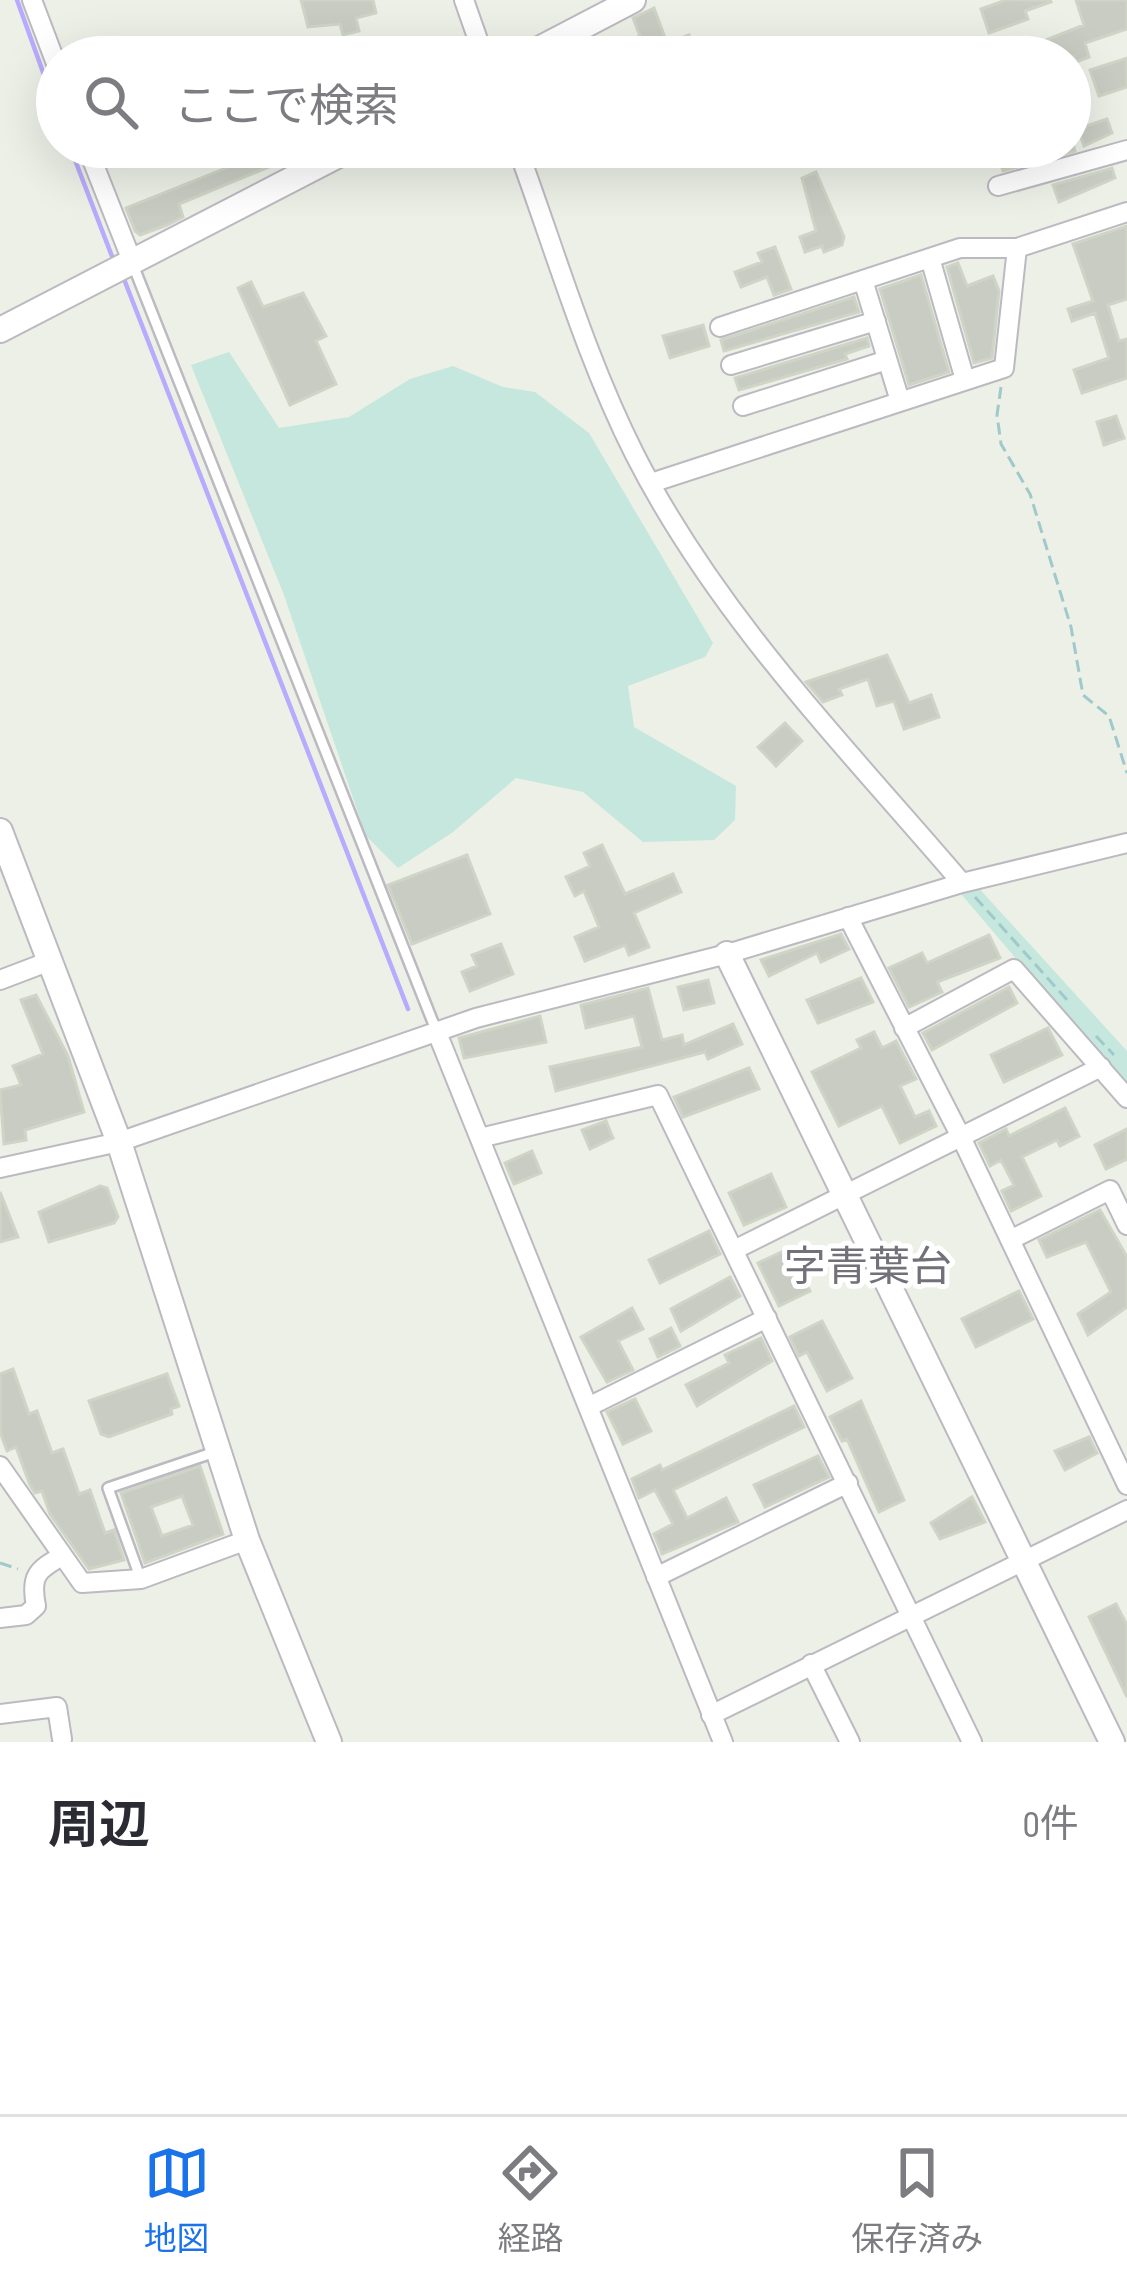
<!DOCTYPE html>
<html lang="ja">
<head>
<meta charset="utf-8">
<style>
	body { margin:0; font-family:"Sofia Sans Condensed","Noto Sans JP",sans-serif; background:#f2f2f3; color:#2b2b33 }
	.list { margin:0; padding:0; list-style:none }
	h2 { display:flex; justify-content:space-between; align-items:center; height:156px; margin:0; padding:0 48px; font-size:51px }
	h2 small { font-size:39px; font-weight:400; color:#7c7c81 }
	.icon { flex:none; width:66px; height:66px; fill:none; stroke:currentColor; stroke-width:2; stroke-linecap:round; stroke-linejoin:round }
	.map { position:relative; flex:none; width:1127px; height:1742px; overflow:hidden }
	.search { position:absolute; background:#fff; box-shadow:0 12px 48px #0002; left:36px; right:36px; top:36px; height:132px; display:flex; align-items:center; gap:30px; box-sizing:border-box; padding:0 42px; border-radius:66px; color:#7c7c81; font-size:45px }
	.sheet { height:372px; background:#fff }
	nav { display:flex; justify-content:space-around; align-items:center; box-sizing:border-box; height:168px; border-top:3px solid #e1e1e2; background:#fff; font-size:33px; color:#7c7c81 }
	nav a { display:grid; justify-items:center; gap:6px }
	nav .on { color:#1a73e8 }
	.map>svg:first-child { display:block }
	.green { fill:#c5e7dd }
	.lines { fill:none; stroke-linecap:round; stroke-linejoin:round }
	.stream { stroke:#b8abfd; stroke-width:4.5 }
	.building { fill:#c9ccc3; stroke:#cfd5c6; stroke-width:3; fill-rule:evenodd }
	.service-casing { stroke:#bcb9c0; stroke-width:14 }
	.minor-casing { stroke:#bcb9c0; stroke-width:22 }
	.tertiary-casing { stroke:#bcb9c0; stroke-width:28 }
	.path { stroke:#9fc9ca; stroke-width:3; stroke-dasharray:12 6; stroke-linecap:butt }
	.service { stroke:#fff; stroke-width:9 }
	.minor { stroke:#fff; stroke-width:18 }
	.tertiary { stroke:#fff; stroke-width:24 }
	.labels { text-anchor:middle; stroke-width:10; stroke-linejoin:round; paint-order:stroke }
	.quarter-label { font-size:42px; fill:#727079; stroke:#fff }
</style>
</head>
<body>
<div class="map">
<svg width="1127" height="1742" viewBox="0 0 1127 1742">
	<rect width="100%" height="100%" fill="#ecf0e7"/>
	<path class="green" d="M229 352 279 428 349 417 410 379 453 366 503 387 535 392 589 433 713 643 705 657 628 686 634 727 736 786 735 820 714 840 643 842 583 792 516 778 453 832 398 868 366 836 284 595 191 365Z
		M975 884 1127 1051V1089L956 888Z"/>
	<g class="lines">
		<path class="stream" d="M17 0 57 111
			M70 147 113 259
			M122 274 408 1009"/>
	</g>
	<path class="building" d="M301 0H373L376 13 356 18 359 31 343 35 340 24 308 27Z
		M1006 0H1050L1051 2 1025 11 1028 19 989 33 981 9Z
		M1076 0H1127V29L1085 43 1089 57 1076 62 1074 57H1003L1084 25Z
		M654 8 667 43 689 35 695 52 586 57 640 36 633 18Z
		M1127 58V87L1099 96 1090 70Z
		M1107 119 1112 133 1084 146 1078 129Z
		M279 147H317L179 204 183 217 167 225 140 235 135 231 126 208Z
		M1017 147H1074L1075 151 1003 171 997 154Z
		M1112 168 1115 178 1059 202 1053 185Z
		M816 172 844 237 842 245 824 252 822 246 805 252 800 237 816 231 802 178Z
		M1127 226V299L1108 305 1119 341 1127 339V378L1082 393 1074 370 1109 358 1095 313 1072 321 1068 309 1093 301 1073 244Z
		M775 247 791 289 774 295 767 277 741 287 735 272 762 262 758 253Z
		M958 263 967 286 993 276 999 291 992 358 974 363 947 267Z
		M921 275 949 372 909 385 880 289Z
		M251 282 263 307 303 293 326 336 316 341 336 384 290 405 238 288Z
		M854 297 859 312 724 351 721 340Z
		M703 325 709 346 670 358 663 336Z
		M867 338 869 346 845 354 847 359 739 390 735 378Z
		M1116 416 1124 438 1104 445 1097 422Z
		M887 655 909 703 931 695 939 717 904 729 894 701 877 706 868 679 839 689 842 695 823 702 806 682Z
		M785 723 802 741 776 766 758 747Z
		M602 845 625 894 673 874 681 892 634 913 649 947 629 955 625 945 585 961 575 937 599 927 584 891 575 896 566 877 590 866 584 853Z
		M467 855 490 914 412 944 388 885Z
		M841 934 849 949 821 962 817 953 769 976 761 960Z
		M989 935 1000 958 937 982 942 992 909 1007 889 968 922 953 927 963Z
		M501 944 513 974 470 991 462 972 477 966 472 955Z
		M861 978 873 1002 818 1023 807 1000Z
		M708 980 714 1003 684 1010 678 987Z
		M1009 987 1017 1003 932 1050 923 1033Z
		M648 988 662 1040 682 1035 684 1045 733 1024 742 1044 708 1059 705 1052 556 1091 550 1067 642 1047 634 1016 586 1028 581 1005Z
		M36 995 68 1056 84 1112 25 1130 26 1140 4 1144 0 1090 21 1085 13 1066 43 1054 21 1000Z
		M540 1016 546 1042 464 1058 459 1038Z
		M1048 1028 1062 1055 1004 1082 991 1055Z
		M874 1032 882 1048 896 1041 916 1079 900 1086 915 1117 929 1111 936 1126 900 1143 882 1106 839 1126 812 1072 861 1048 857 1040Z
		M749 1068 759 1089 683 1117 674 1097Z
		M1065 1108 1079 1136 1060 1146 1057 1140 1022 1157 1041 1196 1011 1211 1002 1191 1014 1185 1001 1160 990 1166 979 1143 1006 1129 1009 1136Z
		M606 1121 613 1138 590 1149 582 1130Z
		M1127 1129V1159L1106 1169 1095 1145Z
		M532 1151 541 1173 514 1184 505 1163Z
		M771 1174 786 1207 744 1225 729 1193Z
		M100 1186 107 1188 118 1217 114 1223 49 1242 39 1212Z
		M0 1192 18 1237 0 1242Z
		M1100 1210 1127 1257V1307L1088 1335 1078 1314 1111 1292 1086 1242 1047 1257 1039 1240Z
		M709 1231 720 1254 660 1283 649 1260Z
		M788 1249 810 1291 779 1306 758 1263Z
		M730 1277 740 1296 681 1331 671 1309Z
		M1019 1291 1033 1319 976 1347 962 1319Z
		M632 1308 643 1329 618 1341 633 1370 607 1382 581 1337Z
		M822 1321 852 1378 827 1391 807 1352 799 1356 790 1337Z
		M671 1328 680 1346 658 1357 650 1339Z
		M761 1338 772 1361 697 1406 686 1385 729 1363 725 1355Z
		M13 1369 29 1414 37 1411 52 1453 63 1449 79 1494 90 1490 105 1533 114 1530 124 1560 89 1569 50 1514 42 1491 35 1493 30 1485 16 1447 7 1451 0 1432V1374Z
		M167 1374 179 1406 171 1409 172 1414 109 1437 101 1434 89 1401Z
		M635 1399 651 1431 623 1444 607 1412Z
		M861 1401 904 1500 879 1512 847 1439 842 1441 830 1417Z
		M794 1406 804 1427 673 1490 687 1518 726 1498 738 1522 662 1554 654 1534 673 1524 655 1490 639 1498 632 1479 660 1465 662 1470Z
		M1089 1437 1097 1453 1065 1470 1055 1451Z
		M818 1456 829 1477 765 1507 754 1485Z
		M200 1466 223 1534 145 1563 121 1493ZM182 1496 193 1525 162 1536 151 1507Z
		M972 1497 985 1522 940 1539 931 1523Z
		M1116 1604 1127 1625V1697L1089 1617Z"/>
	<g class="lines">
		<defs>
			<path id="service" d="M133 265 436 1030
				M140 1577 108 1488 218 1451"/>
			<path id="minor" d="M32 0 57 66
				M464 0 484 57
				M87 147 132 261
				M517 147C555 250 585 356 635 455 717 616 845 746 962 883
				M998 186 1127 150
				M930 258 965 380
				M863 280 900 401
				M720 327 960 248H1017
				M731 365 876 321
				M743 406 887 360
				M651 483 1004 368 1017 248 1127 212
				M848 917 961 1137 1127 1485
				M0 980 50 961
				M904 1028 1014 969 1127 1098
				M436 1030 723 1742
				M480 1138 658 1095 972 1742
				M0 1168 119 1142 476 1018 727 954 962 883 1127 843
				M1010 1240 1110 1190 1127 1225
				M734 1250 1101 1067
				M588 1407 767 1318
				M0 1466 82 1583 141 1579 247 1540
				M656 1577 848 1483
				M0 1618 26 1615 36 1606C30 1576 37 1570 62 1556
				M811 1664 850 1742
				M0 1714 57 1707 62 1739
				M711 1715 1127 1510"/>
			<path id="tertiary" d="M524 57 633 0
				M0 330 354 147
				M0 831 119 1142 247 1540 329 1742
				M727 954 1112 1742"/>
		</defs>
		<use href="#service" class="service-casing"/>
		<use href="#minor" class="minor-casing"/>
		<use href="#tertiary" class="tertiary-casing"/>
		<path class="path" d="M1001 387 997 415 1001 444 1030 494 1071 627 1083 695 1109 716 1127 773
			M975 897 1068 1001
			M1096 1036 1114 1055
			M0 1563 18 1569"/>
		<use href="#service" class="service"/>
		<use href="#minor" class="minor"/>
		<use href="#tertiary" class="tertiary"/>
	</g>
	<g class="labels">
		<g class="quarter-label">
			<text x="868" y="1281">字青葉台</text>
		</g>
	</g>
</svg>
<div class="search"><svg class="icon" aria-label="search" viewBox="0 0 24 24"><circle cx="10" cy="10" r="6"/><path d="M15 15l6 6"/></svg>ここで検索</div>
</div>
<section class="sheet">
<h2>周辺<small>0件</small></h2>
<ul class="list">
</ul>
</section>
<nav>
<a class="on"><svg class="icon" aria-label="map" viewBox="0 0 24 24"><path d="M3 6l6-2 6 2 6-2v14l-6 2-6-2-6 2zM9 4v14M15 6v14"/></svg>地図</a>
<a><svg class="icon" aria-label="directions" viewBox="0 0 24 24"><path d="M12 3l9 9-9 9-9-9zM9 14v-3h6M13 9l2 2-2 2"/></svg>経路</a>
<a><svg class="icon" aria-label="saved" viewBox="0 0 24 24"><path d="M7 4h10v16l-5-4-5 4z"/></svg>保存済み</a>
</nav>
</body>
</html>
